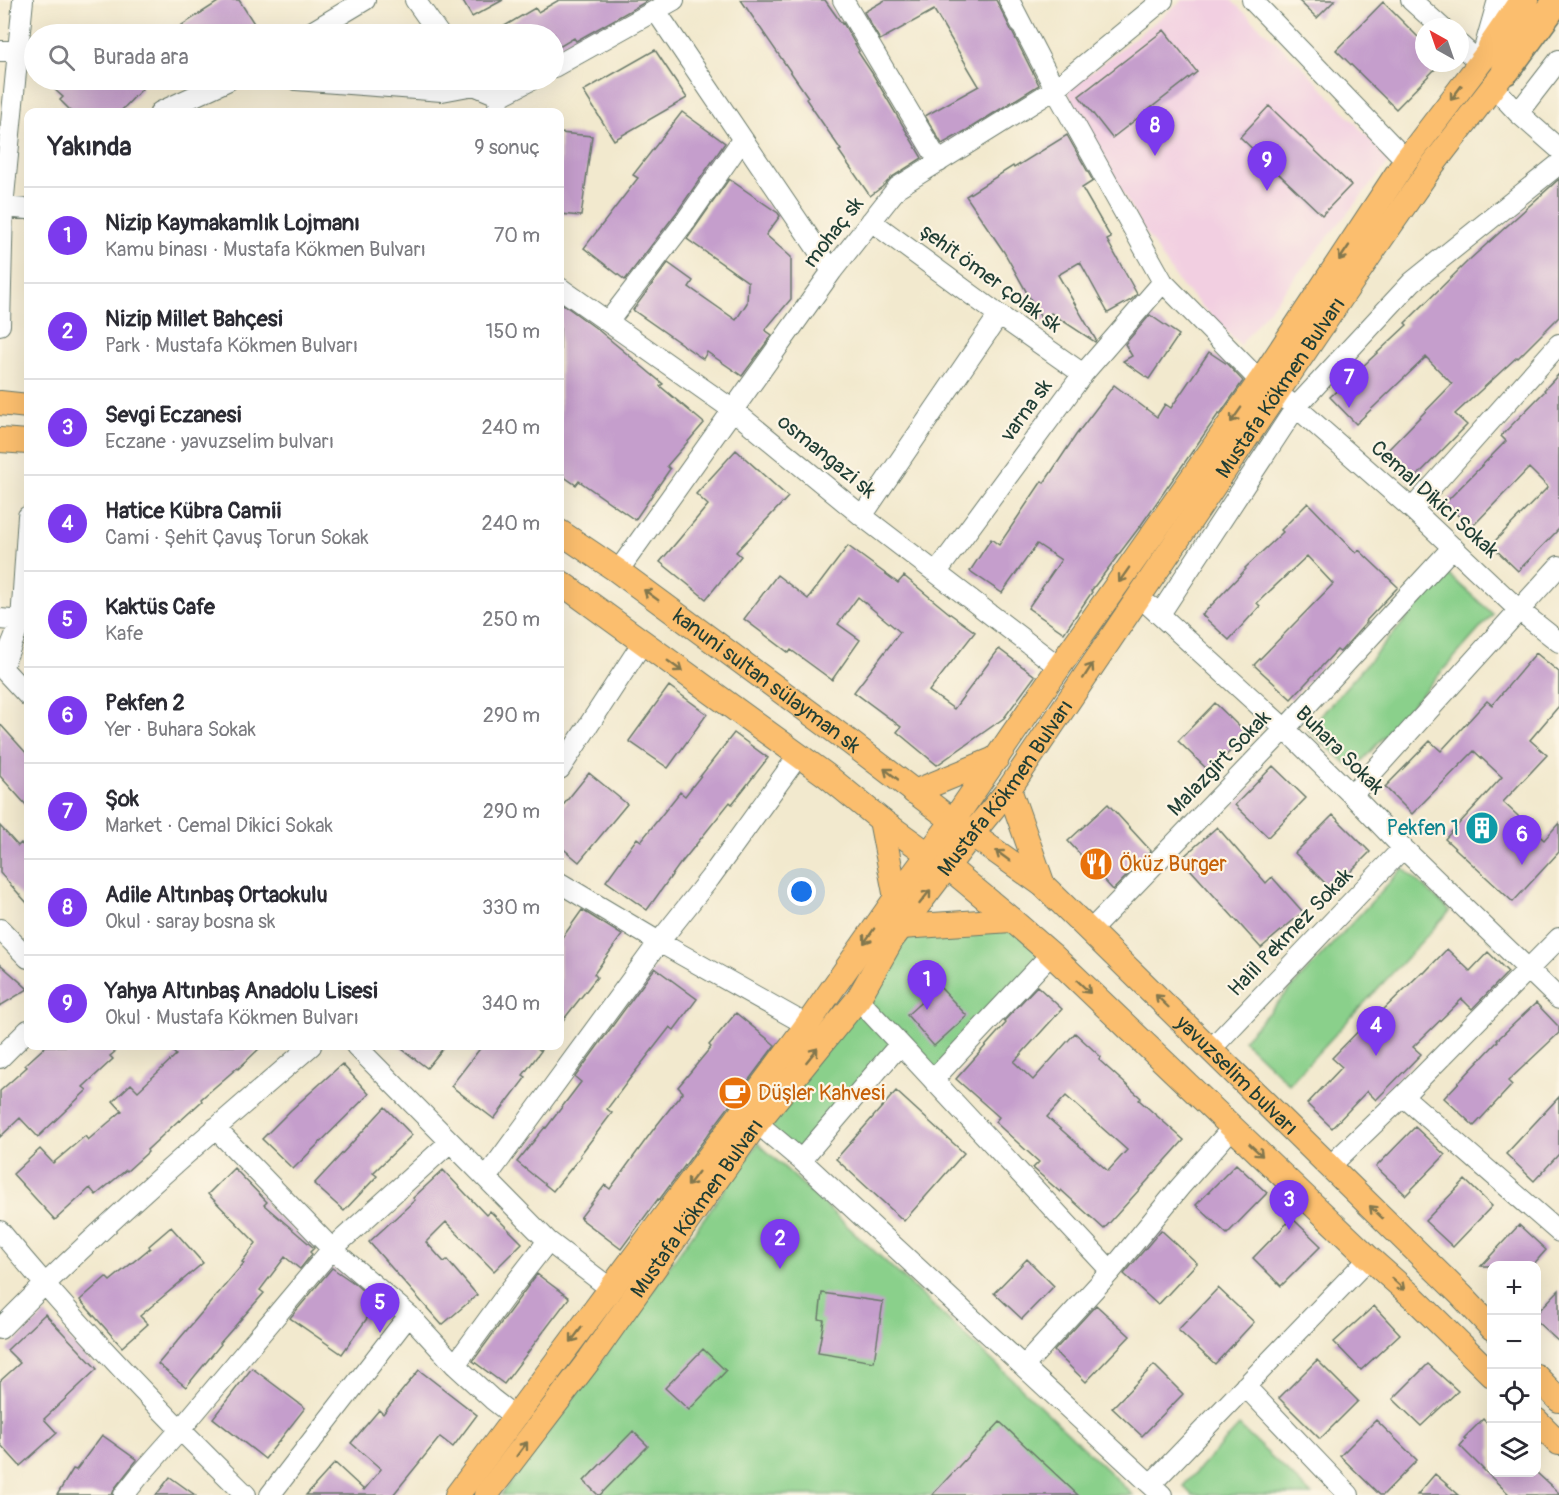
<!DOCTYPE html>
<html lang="tr">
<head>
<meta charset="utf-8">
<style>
	body { margin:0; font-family:Pangolin,sans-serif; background:#f7f7f7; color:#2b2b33 }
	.controls { position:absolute; right:18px; bottom:18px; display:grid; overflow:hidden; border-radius:12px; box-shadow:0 6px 24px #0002 }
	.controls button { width:54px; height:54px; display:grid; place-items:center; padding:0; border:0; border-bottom:2px solid #e1e1e2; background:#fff; color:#2b2b33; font:30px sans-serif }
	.compass { position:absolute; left:1415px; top:18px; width:54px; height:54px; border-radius:50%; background:#fff; box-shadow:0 6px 24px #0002; rotate:320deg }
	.you { position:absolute; left:802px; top:892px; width:21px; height:21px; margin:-15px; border:4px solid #fff; border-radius:50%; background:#1a73e8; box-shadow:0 0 0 9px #1a73e833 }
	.badge { display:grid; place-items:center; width:39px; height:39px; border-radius:50%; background:#7c3aed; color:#fff; font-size:20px; font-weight:700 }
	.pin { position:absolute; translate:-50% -50px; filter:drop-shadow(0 2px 3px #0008) }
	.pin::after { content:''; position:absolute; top:32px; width:21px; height:18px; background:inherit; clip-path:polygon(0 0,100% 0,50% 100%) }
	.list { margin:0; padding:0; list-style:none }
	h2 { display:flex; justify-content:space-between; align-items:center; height:78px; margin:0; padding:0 24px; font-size:26px }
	h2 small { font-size:20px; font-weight:400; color:#7c7c81 }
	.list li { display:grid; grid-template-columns:39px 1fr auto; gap:18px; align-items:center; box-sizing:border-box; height:96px; padding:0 24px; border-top:2px solid #e1e1e2 }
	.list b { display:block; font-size:22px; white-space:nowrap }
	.list p { margin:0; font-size:20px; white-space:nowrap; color:#7c7c81 }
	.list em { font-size:20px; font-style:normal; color:#7c7c81 }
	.icon { flex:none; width:33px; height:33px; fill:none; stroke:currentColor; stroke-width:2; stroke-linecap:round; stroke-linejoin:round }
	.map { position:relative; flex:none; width:1559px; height:1495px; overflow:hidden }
	.search { position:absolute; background:#fff; box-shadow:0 6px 24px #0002; left:24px; top:24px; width:540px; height:66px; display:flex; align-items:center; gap:15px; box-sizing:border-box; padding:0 21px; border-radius:33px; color:#7c7c81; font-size:22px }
	.panel { position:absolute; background:#fff; box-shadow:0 6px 24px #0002; left:24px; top:108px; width:540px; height:942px; border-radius:12px }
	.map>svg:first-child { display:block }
	.built { fill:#f2cfe1 }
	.green { fill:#8ad08b; stroke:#548660; stroke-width:1.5 }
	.building { fill:#c59ecc; fill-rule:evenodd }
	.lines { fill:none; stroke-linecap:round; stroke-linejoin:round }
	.minor-casing { stroke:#69796a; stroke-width:22 }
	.major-casing { stroke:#69796a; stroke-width:26 }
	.highway-casing { stroke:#69796a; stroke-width:31 }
	.minor { stroke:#fff; stroke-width:20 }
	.major { stroke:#fbbe6e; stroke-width:24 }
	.highway { stroke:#fbbe6e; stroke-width:28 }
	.oneway { stroke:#82774e }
	.labels { text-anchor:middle; stroke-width:4.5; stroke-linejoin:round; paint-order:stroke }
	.street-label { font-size:21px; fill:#1f3d34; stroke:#fcf5e5 }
	.culture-label { font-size:21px; fill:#0d838f; stroke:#fcf5e5; text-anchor:end }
	.food-label { font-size:21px; fill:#c56008; stroke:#fcf5e5; text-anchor:start }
</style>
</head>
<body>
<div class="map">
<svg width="1559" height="1495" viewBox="0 0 1559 1495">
	<rect width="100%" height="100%" fill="#fcf5e5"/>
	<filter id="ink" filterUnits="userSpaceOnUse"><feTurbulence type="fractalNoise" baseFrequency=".0167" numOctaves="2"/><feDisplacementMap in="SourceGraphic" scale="12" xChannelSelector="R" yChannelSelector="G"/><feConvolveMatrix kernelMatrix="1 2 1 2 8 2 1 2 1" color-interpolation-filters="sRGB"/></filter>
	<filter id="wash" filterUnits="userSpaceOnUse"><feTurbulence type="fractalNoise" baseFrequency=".008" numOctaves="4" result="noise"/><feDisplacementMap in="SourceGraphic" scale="24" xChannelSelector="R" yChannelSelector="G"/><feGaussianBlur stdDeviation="1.35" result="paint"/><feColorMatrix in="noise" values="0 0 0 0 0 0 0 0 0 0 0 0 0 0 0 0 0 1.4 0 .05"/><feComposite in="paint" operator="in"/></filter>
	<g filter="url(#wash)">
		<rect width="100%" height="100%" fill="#f2e9ce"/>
		<path class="built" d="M1183 0H1231L1303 67 1390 161 1240 345 1179 283 1138 221 1067 91Z"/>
		<path class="green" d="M1447 573 1493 614 1354 770 1308 730Z
			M1403 868 1450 911 1289 1084 1243 1040Z
			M1012 920 1051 954 933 1080 901 1045 801 1160 757 1123 892 939Z
			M758 1143 1012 1379 1133 1495H501L599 1364Z
			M1239 1426 1312 1495H1192L1183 1486Z"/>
		<g id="blocks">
			<path class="building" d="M221 0H239L255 25 240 34H168Z
				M462 0H503L472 17Z
				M559 0H649L576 41 574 38 554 50V34H491L535 8 538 12Z
				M741 0H825L842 24 843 23 859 51 858 52 872 73 922 158 892 177 882 187 870 196 839 151 841 150 806 99 808 97Z
				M885 0H996L1039 85 967 130 942 144 925 116 979 86 934 10 880 40 864 12Z
				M1298 0H1335L1317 18Z
				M1383 2 1424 43V63H1441L1396 109 1336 50Z
				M1164 30 1197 72 1112 138 1079 96Z
				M655 50 687 98 614 140 583 91Z
				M63 80H132L142 89 120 112H72L60 100 63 97 54 89Z
				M1269 106 1351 185 1322 215 1240 137Z
				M682 112 725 143 677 212 625 280 584 248 638 178 633 175Z
				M560 133 592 136 581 216 560 214Z
				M1067 135 1093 181 1082 188 1111 238 1107 240 1137 294 1131 300 1108 313 1080 262 1058 275 1096 340 1095 342 1051 313 1044 323 1004 252 966 196 1013 166 1014 168Z
				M729 179 778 213 780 216 766 235 791 257V299L765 330 772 335 742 376 707 352 703 359 633 310 668 263 693 281 689 287 736 320 747 303 748 282 687 239Z
				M1559 179V317L1518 358 1517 357 1455 414 1467 425 1411 482 1383 455 1452 384 1426 357 1356 424 1330 397 1407 325 1405 323 1468 261Z
				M560 302 597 329 626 353 663 384 660 386 704 423 667 466 670 469 635 520 579 481 576 485 560 474Z
				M1150 315 1179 335 1149 379 1123 361 1132 356 1125 344Z
				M1209 352 1227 364 1243 381 1220 414 1219 413 1141 525 1091 591 1092 592 1064 633 1028 608 1061 560 1037 544 1002 593 970 571 991 539 999 545 1042 481 1044 483 1076 435 1114 385 1157 417 1165 404 1171 408Z
				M1559 374V529L1518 571 1491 545 1548 487 1529 468 1471 528 1445 503 1506 441 1501 436 1545 391 1544 390Z
				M736 450 788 497 736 552 741 556 706 599 660 562 708 505 696 494Z
				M1308 503 1356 553 1359 550 1398 587 1366 621 1367 622 1340 652 1337 650 1291 699 1254 665 1333 584 1307 556 1257 603 1260 606 1229 640 1202 615 1246 569 1245 568 1283 532 1281 530Z
				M848 546 898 583 904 576 949 613 975 632 929 691 954 709 999 649 1035 676 1004 718 937 765 897 732 901 727 854 692 900 632 858 597 838 624 860 640 832 680 791 650 789 653 744 619 777 575 808 599Z
				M1536 653 1559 672V706L1530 740 1547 755 1503 802 1544 840 1559 823V852L1513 902 1445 839 1502 777 1474 751 1412 814 1385 787 1430 741 1441 751 1487 701 1492 705Z
				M669 686 707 714 668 768 629 741Z
				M1215 703 1247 734 1210 772 1178 741Z
				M0 724 28 755V807L0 776Z
				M734 733 768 758 732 804 730 802 682 862V861L647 910 606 881 637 838 641 841 680 792 685 796Z
				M1273 766 1306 798 1268 837 1235 805Z
				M589 773 627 804 579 862 560 846V809Z
				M1108 804 1151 851 1113 890 1068 841Z
				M1333 815 1370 852 1332 890 1295 853Z
				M0 826 18 846 21 843 28 852V904L0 873Z
				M1217 827 1266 883 1272 877 1303 912 1261 948 1181 859Z
				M582 910 622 935 594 974 597 977 560 1024V941Z
				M1447 949 1470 971 1488 952 1508 972 1472 1009 1462 999 1413 1047 1421 1054 1376 1100 1367 1091 1332 1128 1307 1104 1342 1067 1332 1058 1377 1012 1379 1014 1422 972 1424 973Z
				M0 964 28 989 0 1006Z
				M655 968 697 999 674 1030 670 1027 631 1077 607 1109 612 1113 580 1155 581 1156 553 1191 517 1162 545 1127 546 1128 581 1082 575 1077Z
				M939 986 967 1016 934 1046 907 1015Z
				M1037 986 1062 1009 1014 1062 1033 1080 1075 1033 1101 1057 1099 1060 1141 1098 1139 1100 1184 1140 1104 1229 1061 1190 1060 1192 1033 1168 1039 1162 995 1122 999 1117 956 1079 1006 1023 1004 1021ZM1066 1096 1127 1150 1108 1171 1047 1117Z
				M1536 1003 1559 1027V1033L1508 1081 1512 1085 1474 1126 1444 1098 1498 1041 1497 1040Z
				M736 1013 775 1045 659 1200 658 1199 621 1249 580 1218 605 1185 610 1189 653 1130 683 1092 678 1087 711 1047 709 1045Z
				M46 1046H122L110 1056 113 1059 83 1087 87 1090 38 1137 20 1118 0 1137V1091L27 1067 25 1065Z
				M168 1046H262L238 1069 237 1068 201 1099 202 1101 180 1121 179 1120 147 1150 148 1152 127 1171 126 1170 96 1195 90 1188 55 1220 13 1174 40 1149 53 1163 85 1136 88 1140 122 1111 113 1101 131 1084 138 1091 176 1055Z
				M398 1046H445L427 1068Z
				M482 1046H534L541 1051 523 1075 526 1077 494 1119 451 1086Z
				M342 1064 369 1094 293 1169 262 1139 291 1110Z
				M896 1091 964 1153 904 1221 836 1159Z
				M1559 1097V1154L1534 1181 1506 1154Z
				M385 1107 412 1135 373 1173 377 1176 344 1211 314 1184Z
				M1415 1127 1445 1155 1406 1195 1376 1167Z
				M1236 1164 1267 1193 1227 1234 1196 1205Z
				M234 1168 267 1202 264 1205 314 1248 310 1252 312 1254 300 1269 285 1257 260 1290 264 1293 220 1343 221 1344 186 1387 158 1364 244 1263 242 1262 256 1243 208 1194Z
				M443 1170 486 1215 490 1211 522 1243 494 1271 446 1222 426 1242 444 1262 447 1260 477 1295 442 1325 369 1242 415 1200 413 1198Z
				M1465 1180 1492 1206 1453 1247 1425 1221Z
				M1292 1218 1321 1246 1281 1286 1253 1258Z
				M1519 1225 1546 1250 1532 1266H1481Z
				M171 1227 203 1263 140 1316 148 1324 122 1347 80 1300 106 1277 110 1281 150 1248 149 1246Z
				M1161 1230 1197 1263 1158 1305 1124 1274Z
				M1027 1259 1054 1286 1022 1319 994 1293Z
				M332 1268 354 1283 377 1304 342 1354 290 1318Z
				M537 1274 569 1298 504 1384 473 1361Z
				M1218 1288 1254 1322 1215 1364 1178 1330Z
				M1559 1290V1342L1536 1321V1314Z
				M822 1293 883 1302 874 1362 818 1353 824 1320 819 1319Z
				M1096 1305 1130 1336 1086 1382 1054 1351Z
				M1374 1306 1400 1334 1361 1370 1334 1342Z
				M45 1314 97 1369 44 1419 57 1433 20 1466 0 1444V1381L20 1363 7 1350Z
				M703 1349 726 1371 689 1410 665 1388Z
				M1317 1360 1358 1401 1320 1439 1279 1398Z
				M1428 1364 1458 1391 1421 1426 1393 1399Z
				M1154 1365 1183 1394 1142 1436 1112 1408Z
				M252 1368 305 1408 265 1459 213 1418Z
				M419 1370 477 1415 453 1447 440 1437 393 1495H306L335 1463 364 1490 381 1469 351 1443 379 1410 383 1414Z
				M1483 1419 1491 1428V1473H1537L1559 1493V1495H1510L1491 1477 1460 1446 1466 1439 1464 1438Z
				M1376 1420 1417 1460 1383 1495H1380L1340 1456Z
				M1000 1422 1078 1495H932Z
				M633 1431 648 1446 600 1495H598L584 1481Z
				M102 1435 137 1460 115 1488 112 1495H57L73 1469 76 1470Z
				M1435 1474 1459 1495H1417Z
				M170 1477 195 1495H156Z"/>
		</g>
	</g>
	<g filter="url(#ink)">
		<use href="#blocks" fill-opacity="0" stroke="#69796a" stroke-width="1.5"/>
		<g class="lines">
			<defs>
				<path id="minor" d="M415 0 439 34
					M843 0 939 162
					M1009 0 1055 89 1163 282 1260 381
					M1252 0 1406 160
					M1411 0 1441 27
					M656 11 832 271
					M308 34 365 0
					M1460 45 1480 63 1498 0
					M0 51H18L3 207 0 325
					M18 51 23 0
					M554 67 674 0
					M296 80 442 91 474 85 500 96
					M1493 86 1518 113 1559 149
					M160 112 229 80
					M497 112 500 96 531 80
					M1518 113 1559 60
					M0 207 28 209
					M871 221 999 315 1083 374
					M560 288 733 410 862 516 1059 667
					M608 322 687 219 742 140
					M1285 399 1296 407 1412 509 1520 611 1559 642
					M1412 509 1559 344
					M28 516 21 621 2 668 28 696
					M862 516 999 315
					M618 571 832 271 898 187 1055 89 1163 0
					M937 572 1083 374 1163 282
					M1150 606 1285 729 1352 795 1403 848 1559 999
					M1160 614 1296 407 1412 282 1559 164
					M0 619 21 621
					M560 769 643 642
					M1352 795 1559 566
					M560 883 659 942 807 1025
					M0 929 28 958
					M1090 931 1285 729 1453 547
					M858 999 1111 1271
					M356 1046 548 1241 611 1289
					M1211 1049 1403 848
					M0 1058 28 1030
					M933 1080 1051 954
					M1403 1096 1559 1232
					M757 1123 801 1160 1162 1495
					M215 1128 332 1249 409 1315 455 1365 492 1399 515 1417
					M801 1160 900 1044
					M1330 1166 1403 1096 1559 938
					M486 1178 659 942 710 878 798 756
					M0 1231C76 1324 160 1411 246 1495
					M0 1329C98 1229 205 1137 311 1046
					M455 1365 509 1291 548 1241
					M1024 1366 1111 1271 1180 1187 1232 1128
					M1245 1386 1349 1495
					M1151 1484 1369 1258
					M124 1495 140 1475 180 1430 332 1249 450 1142
					M270 1495 409 1315"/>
				<g id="major">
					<path d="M0 403 28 406"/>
					<path d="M0 440 28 442"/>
					<path id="s1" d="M560 532 618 571 851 743 953 821 1043 885 1461 1295 1492 1328"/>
					<path d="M560 582 826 775 881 820 928 854 948 867 1012 920 1051 954 1369 1258 1413 1297 1492 1375"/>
					<path d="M1009 789 1043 885"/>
					<path d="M914 792 997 758"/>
					<path d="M881 820 896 898"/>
					<path d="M901 927 1012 920"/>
					<path d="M1536 1376 1559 1400"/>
					<path d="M1536 1420 1559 1443"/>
					<path d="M457 1495 807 1025 896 898 953 821 1059 667 1260 381 1406 160 1492 47"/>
					<path id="s2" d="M486 1495 590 1359 757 1123 858 999 892 939 972 834 1009 789 1372 252 1431 167 1506 70"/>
				</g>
				<path id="highway" d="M1492 47 1524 0
					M1506 70 1557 0"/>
			</defs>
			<use href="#minor" class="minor-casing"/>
			<use href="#major" class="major-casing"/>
			<use href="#highway" class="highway-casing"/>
			<use href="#minor" class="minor"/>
			<use href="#major" class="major"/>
			<use href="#highway" class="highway"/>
		</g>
		<defs><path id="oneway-shaft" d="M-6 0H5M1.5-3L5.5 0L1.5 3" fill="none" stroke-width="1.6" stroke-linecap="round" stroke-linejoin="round" transform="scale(1.5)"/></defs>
		<g class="oneway">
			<use href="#oneway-shaft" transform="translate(1456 93) rotate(127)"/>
			<use href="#oneway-shaft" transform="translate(1344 253) rotate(124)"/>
			<use href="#oneway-shaft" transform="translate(1236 415) rotate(125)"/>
			<use href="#oneway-shaft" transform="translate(1124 575) rotate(125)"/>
			<use href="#oneway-shaft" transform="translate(651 595) rotate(-144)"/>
			<use href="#oneway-shaft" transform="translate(675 666) rotate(36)"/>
			<use href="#oneway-shaft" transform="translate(1088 671) rotate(-57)"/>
			<use href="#oneway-shaft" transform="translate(891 774) rotate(-142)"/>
			<use href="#oneway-shaft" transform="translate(1003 856) rotate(-144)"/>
			<use href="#oneway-shaft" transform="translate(925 897) rotate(-52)"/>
			<use href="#oneway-shaft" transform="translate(869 936) rotate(125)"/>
			<use href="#oneway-shaft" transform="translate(1084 987) rotate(44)"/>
			<use href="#oneway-shaft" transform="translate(1162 1001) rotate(-136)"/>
			<use href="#oneway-shaft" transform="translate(812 1055) rotate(-51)"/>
			<use href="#oneway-shaft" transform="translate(1256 1150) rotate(43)"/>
			<use href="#oneway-shaft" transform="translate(693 1179) rotate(127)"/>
			<use href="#oneway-shaft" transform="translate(1376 1212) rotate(-136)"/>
			<use href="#oneway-shaft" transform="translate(1398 1284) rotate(42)"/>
			<use href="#oneway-shaft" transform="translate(576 1335) rotate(127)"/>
			<use href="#oneway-shaft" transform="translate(522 1449) rotate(-53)"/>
		</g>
	</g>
	<defs>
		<symbol id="building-disc" viewBox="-11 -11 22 22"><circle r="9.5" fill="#0f9aa8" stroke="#fcf5e5"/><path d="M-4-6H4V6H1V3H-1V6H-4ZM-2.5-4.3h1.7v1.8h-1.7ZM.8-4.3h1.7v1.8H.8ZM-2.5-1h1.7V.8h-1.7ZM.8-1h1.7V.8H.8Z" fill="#fff"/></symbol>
		<symbol id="restaurant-disc" viewBox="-11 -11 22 22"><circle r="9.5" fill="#e8710a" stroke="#fcf5e5"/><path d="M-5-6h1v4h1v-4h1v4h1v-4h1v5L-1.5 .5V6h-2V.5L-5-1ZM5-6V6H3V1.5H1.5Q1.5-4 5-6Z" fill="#fff"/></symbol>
		<symbol id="cafe-disc" viewBox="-11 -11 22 22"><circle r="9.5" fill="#e8710a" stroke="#fcf5e5"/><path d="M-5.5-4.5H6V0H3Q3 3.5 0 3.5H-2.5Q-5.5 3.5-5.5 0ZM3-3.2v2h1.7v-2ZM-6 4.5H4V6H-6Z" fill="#fff"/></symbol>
	</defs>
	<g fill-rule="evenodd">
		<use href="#building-disc" x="1463" y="809" width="38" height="38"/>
		<use href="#restaurant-disc" x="1077" y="845" width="38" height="38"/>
		<use href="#cafe-disc" x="716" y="1074" width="38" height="38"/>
	</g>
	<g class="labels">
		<g class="street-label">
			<text transform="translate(833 232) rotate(-52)" y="7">mohaç sk</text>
			<text transform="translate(991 278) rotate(36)" y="7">şehit ömer çolak sk</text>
			<text dy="7" stroke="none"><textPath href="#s2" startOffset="1364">Mustafa Kökmen Bulvarı</textPath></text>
			<text transform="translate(1026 410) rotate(-54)" y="7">varna sk</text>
			<text transform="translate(827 456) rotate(39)" y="7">osmangazi sk</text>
			<text transform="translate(1435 499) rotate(42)" y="7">Cemal Dikici Sokak</text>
			<text dy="7" stroke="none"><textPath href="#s1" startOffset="255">kanuni sultan sülayman sk</textPath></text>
			<text transform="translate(1340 750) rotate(45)" y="7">Buhara Sokak</text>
			<text transform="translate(1219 763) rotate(-46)" y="7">Malazgirt Sokak</text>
			<text dy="7" stroke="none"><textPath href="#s2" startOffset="878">Mustafa Kökmen Bulvarı</textPath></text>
			<text transform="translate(1290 932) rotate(-46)" y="7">Halil Pekmez Sokak</text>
			<text dy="7" stroke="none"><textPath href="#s1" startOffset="870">yavuzselim bulvarı</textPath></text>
			<text dy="7" stroke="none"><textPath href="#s2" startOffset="356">Mustafa Kökmen Bulvarı</textPath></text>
		</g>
		<g class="culture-label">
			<text x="1459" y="835">Pekfen 1</text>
		</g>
		<g class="food-label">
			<text x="1119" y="871">Öküz Burger</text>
			<text x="758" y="1100">Düşler Kahvesi</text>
		</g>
	</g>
</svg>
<div class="controls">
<button>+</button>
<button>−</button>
<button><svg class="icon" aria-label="locate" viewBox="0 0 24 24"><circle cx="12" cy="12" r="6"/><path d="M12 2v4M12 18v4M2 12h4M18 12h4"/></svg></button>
<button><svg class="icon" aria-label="layers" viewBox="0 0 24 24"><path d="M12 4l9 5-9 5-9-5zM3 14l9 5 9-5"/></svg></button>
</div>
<svg class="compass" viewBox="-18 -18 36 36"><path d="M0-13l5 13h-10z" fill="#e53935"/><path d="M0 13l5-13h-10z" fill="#7c7c81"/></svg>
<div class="you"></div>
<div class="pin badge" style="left:927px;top:1010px">1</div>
<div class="pin badge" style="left:780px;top:1269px">2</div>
<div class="pin badge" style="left:1289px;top:1230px">3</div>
<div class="pin badge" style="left:1376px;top:1056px">4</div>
<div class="pin badge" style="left:380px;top:1333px">5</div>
<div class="pin badge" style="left:1522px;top:865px">6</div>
<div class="pin badge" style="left:1349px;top:408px">7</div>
<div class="pin badge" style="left:1155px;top:156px">8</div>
<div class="pin badge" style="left:1267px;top:191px">9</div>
<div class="search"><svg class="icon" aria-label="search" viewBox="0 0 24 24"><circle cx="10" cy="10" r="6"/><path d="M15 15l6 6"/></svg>Burada ara</div>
<section class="panel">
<h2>Yakında<small>9 sonuç</small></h2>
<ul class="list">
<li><span class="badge">1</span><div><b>Nizip Kaymakamlık Lojmanı</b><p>Kamu binası · Mustafa Kökmen Bulvarı</p></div><em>70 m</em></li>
<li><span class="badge">2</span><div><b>Nizip Millet Bahçesi</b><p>Park · Mustafa Kökmen Bulvarı</p></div><em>150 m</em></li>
<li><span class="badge">3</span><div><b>Sevgi Eczanesi</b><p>Eczane · yavuzselim bulvarı</p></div><em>240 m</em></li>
<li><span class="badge">4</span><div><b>Hatice Kübra Camii</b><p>Cami · Şehit Çavuş Torun Sokak</p></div><em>240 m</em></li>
<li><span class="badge">5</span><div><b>Kaktüs Cafe</b><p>Kafe</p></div><em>250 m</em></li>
<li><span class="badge">6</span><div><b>Pekfen 2</b><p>Yer · Buhara Sokak</p></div><em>290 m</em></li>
<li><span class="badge">7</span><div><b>Şok</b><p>Market · Cemal Dikici Sokak</p></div><em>290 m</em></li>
<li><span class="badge">8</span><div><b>Adile Altınbaş Ortaokulu</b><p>Okul · saray bosna sk</p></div><em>330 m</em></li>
<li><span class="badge">9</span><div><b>Yahya Altınbaş Anadolu Lisesi</b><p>Okul · Mustafa Kökmen Bulvarı</p></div><em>340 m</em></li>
</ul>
</section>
</div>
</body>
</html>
